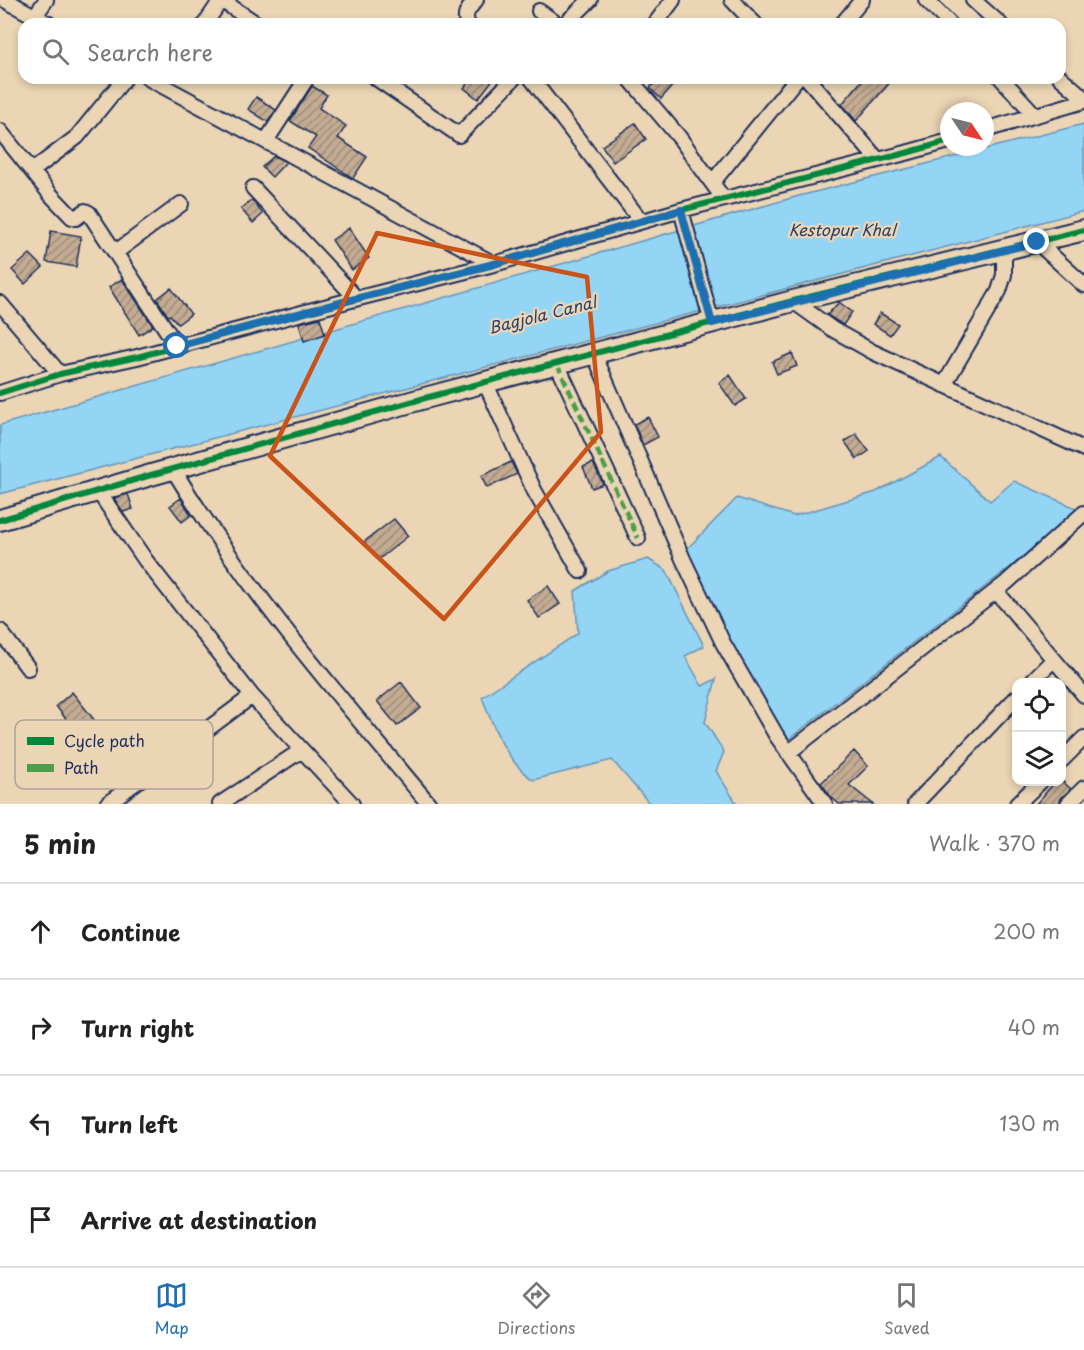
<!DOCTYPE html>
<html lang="en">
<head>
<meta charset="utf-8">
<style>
	body { margin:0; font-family:"Playpen Sans",sans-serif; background:#f6f6f6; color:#222 }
	.controls { position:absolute; right:18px; bottom:18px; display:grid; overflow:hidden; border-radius:12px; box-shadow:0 3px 9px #0003 }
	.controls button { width:54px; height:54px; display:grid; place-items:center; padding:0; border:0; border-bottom:2px solid #e0e0e0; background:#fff; color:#222; font:30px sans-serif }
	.compass { position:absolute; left:940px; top:102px; width:54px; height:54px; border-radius:50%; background:#fff; box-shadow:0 3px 9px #0003; rotate:125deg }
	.stop { position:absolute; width:18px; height:18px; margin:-14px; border:4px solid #1f6fb2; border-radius:50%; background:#fff }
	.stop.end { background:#1f6fb2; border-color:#fff; box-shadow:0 2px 6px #0008 }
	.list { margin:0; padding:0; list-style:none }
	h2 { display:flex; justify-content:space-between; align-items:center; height:78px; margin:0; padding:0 24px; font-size:26px }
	h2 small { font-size:20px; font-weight:400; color:#767676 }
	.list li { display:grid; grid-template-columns:39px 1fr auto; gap:18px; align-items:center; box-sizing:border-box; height:96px; padding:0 24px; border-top:2px solid #e0e0e0 }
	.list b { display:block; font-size:22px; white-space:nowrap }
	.list em { font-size:20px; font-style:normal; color:#767676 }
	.icon { flex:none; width:33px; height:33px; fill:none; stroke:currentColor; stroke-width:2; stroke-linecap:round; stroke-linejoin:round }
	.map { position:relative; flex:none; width:1084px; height:804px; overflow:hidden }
	.search { position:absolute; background:#fff; box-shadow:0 3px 9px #0003; left:18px; right:18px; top:18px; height:66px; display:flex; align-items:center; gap:15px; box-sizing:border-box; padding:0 21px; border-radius:18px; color:#767676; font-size:22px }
	.sheet { height:462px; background:#fff }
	nav { display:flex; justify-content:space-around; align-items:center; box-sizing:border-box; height:84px; border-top:2px solid #e0e0e0; background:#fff; font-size:16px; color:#767676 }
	nav a { display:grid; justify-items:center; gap:3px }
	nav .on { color:#1f6fb2 }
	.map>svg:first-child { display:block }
	.water { fill:#94d5f5; stroke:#6493b9; stroke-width:1.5 }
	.building { fill:url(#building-hatch); stroke:#1b2f5e; stroke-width:1.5 }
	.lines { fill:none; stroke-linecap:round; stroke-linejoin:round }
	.street-casing { stroke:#1b2f5e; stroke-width:18 }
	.secondary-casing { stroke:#1b2f5e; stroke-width:24 }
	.street { stroke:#ebd5b4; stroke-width:14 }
	.secondary { stroke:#ebd5b4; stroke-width:20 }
	.quiet { stroke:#4c9d4c; stroke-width:4.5; stroke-dasharray:9 4.5; stroke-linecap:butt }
	.cycleway-casing { stroke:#ebd5b4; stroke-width:10 }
	.cycleway { stroke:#00873e; stroke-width:6 }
	.route { stroke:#1f6fb2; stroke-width:8 }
	.marked { fill:none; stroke:#c95318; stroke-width:4.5; stroke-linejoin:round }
	.labels { text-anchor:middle; stroke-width:4.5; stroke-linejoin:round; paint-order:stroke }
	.water-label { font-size:16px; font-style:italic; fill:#27406d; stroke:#ebd5b4 }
	.key { fill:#ebd5b4; stroke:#ada39a; stroke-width:1.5 }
	.key-label { font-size:16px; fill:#1b2f5e }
</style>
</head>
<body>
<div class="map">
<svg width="1084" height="804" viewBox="0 0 1084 804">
	<defs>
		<pattern id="building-hatch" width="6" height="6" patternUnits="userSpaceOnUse" patternTransform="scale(1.5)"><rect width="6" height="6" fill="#c4ac92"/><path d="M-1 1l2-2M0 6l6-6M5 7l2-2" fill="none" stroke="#9e8c7a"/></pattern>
	</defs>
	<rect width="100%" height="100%" fill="#ebd5b4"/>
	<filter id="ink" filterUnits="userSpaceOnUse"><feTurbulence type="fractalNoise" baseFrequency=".0167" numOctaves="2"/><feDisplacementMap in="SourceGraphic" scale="12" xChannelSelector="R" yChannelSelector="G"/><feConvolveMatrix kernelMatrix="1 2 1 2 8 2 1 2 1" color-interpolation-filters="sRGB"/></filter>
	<g filter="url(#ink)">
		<path class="water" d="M1084 124V211L0 494V425L795 197Z
			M941 457 990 501 1014 481 1078 509 1013 565 785 742 729 651 684 552 737 498 794 516 876 492Z
			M648 559 666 570 704 646 685 656 702 686 716 679 705 722 724 752 716 771 737 804H650L612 760 533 780C505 760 494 728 482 697L578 633 575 591 608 571Z"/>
		<path class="building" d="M471 78H494L478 99 464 88Z
			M658 78H666L674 84 661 99 650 88Z
			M864 78H894L856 121 842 104Z
			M312 86 327 95 319 108 346 126 338 138 367 157 353 178 308 148 316 137 290 121Z
			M256 97 276 110 268 122 248 109Z
			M635 123 646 139 613 162 602 146Z
			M274 156 286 162 272 177 262 167Z
			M252 200 263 214 253 223 241 209Z
			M349 228 369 258 352 270 332 240Z
			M51 231 81 236 76 267 46 262Z
			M30 254 43 267 25 284 12 270Z
			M122 279 153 326 139 335 109 287Z
			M171 288 191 314 178 324 170 315 168 316 157 299Z
			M839 302 852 312 843 325 827 315Z
			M880 313 898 324 890 335 873 324Z
			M320 318 325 334 304 341 299 323Z
			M792 353 797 366 777 374 772 362Z
			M730 375 746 399 735 406 719 383Z
			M648 417 658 437 643 445 634 424Z
			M856 434 869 451 857 459 845 442Z
			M511 462 517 474 487 488 481 476Z
			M593 463 603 484 592 488 583 467Z
			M128 494 133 509 123 512 114 498Z
			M181 498 191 515 182 522 170 506Z
			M394 519 408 536 378 560 364 542Z
			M548 586 560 604 539 618 527 600Z
			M401 682 421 708 397 726 377 701Z
			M72 692 99 726 82 740 56 706Z
			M854 751 868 766 849 785 873 804H839L831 797 821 783Z
			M1062 781 1071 789 1061 798 1059 804H1036L1055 782Z"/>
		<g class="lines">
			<defs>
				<path id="street" d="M5 0 49 24
					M221 0 257 24
					M732 0 755 24
					M926 0 950 24
					M973 0 1000 24
					M539 11 557 24
					M35 16 46 0
					M205 24 221 0
					M468 24C462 15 470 7 476 0
					M565 24 590 0
					M655 24 673 0
					M842 24 862 0
					M1060 77 1084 98
					M148 78 494 264
					M376 78 459 135 514 78
					M531 78 641 221
					M629 78 679 137 723 198
					M807 78 878 160
					M1001 78 1035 115
					M985 130 1084 101
					M0 131 51 195 72 217 76 218 85 211 89 213 177 346
					M266 141 307 78
					M32 171 77 137 125 78
					M712 183 797 78
					M253 188 356 298
					M681 210 712 323
					M1037 242 1084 285
					M116 252 181 204
					M793 301 832 329 873 352 1084 449
					M0 303 60 374
					M594 354 683 559 723 643 776 735 825 804
					M557 364 638 538
					M485 382 534 490 580 571
					M944 385 999 291 1004 275V251
					M0 393 60 374 137 357 347 301 494 264 681 210 906 153 949 141
					M173 469C246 590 339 696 429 804
					M98 491 146 561 252 696 352 804
					M996 591 1084 695
					M0 631 28 668
					M1031 682 1053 660
					M788 753 1006 583 1084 513
					M1062 760 1084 738
					M107 804 252 696
					M220 804 302 750
					M915 804 1016 698
					M1017 804 1040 782
					M1068 804 1084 788"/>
				<path id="secondary" d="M0 520 151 475 425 398 793 301 1084 230"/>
			</defs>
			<use href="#street" class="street-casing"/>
			<use href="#secondary" class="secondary-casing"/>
			<use href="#street" class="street"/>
			<use href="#secondary" class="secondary"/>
			<path class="quiet" d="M557 364 638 538"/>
			<defs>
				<path id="cycleway" d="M0 393 60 374 137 357 347 301 494 264 681 210 906 153 949 141
					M0 520 151 475 425 398 793 301 1084 230"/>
			</defs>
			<use href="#cycleway" class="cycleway-casing"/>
			<use href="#cycleway" class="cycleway"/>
		</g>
	</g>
	<g class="lines" filter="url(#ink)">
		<path class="route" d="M177 346 347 301 494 264 681 210 712 323 1037 242"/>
	</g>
	<path class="marked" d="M377 233 587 277 601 432 444 619 270 456Z"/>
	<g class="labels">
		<g class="water-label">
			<text x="842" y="236">Kestopur Khal</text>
			<text transform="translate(542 315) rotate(-14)" y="6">Bagjola Canal</text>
		</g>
	</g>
	<rect x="15" y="720" width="198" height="69" rx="9" class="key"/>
	<rect x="27" y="737" width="27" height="8" fill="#00873e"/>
	<rect x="27" y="764" width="27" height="8" fill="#4c9d4c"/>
	<g class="key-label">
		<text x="64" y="747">Cycle path</text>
		<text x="64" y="774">Path</text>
	</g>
</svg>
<div class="controls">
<button><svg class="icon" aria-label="locate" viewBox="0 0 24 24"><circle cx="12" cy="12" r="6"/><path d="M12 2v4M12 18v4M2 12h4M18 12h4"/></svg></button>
<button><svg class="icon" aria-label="layers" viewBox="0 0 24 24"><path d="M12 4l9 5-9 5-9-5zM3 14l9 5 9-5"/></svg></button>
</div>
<svg class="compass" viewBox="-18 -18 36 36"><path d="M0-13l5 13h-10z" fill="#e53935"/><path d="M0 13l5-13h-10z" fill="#767676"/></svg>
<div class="stop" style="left:177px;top:346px"></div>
<div class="stop end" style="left:1037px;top:242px"></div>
<div class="search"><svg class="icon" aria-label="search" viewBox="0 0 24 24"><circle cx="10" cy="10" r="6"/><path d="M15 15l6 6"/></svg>Search here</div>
</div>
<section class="sheet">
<h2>5 min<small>Walk · 370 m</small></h2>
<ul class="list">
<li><svg class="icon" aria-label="ahead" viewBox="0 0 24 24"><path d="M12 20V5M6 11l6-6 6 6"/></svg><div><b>Continue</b></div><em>200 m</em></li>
<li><svg class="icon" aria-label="right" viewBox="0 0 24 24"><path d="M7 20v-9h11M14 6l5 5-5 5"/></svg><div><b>Turn right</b></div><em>40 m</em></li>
<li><svg class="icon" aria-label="left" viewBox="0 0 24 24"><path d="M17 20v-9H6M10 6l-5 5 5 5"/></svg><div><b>Turn left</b></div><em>130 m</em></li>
<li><svg class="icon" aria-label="arrive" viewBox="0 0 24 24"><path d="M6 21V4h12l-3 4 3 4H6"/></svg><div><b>Arrive at destination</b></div></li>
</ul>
</section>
<nav>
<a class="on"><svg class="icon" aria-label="map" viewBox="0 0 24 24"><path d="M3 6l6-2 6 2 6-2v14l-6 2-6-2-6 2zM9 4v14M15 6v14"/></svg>Map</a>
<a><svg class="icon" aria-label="directions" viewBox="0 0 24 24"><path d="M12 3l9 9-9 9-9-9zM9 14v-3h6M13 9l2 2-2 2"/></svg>Directions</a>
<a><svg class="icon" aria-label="saved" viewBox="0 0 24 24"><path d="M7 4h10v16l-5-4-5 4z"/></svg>Saved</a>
</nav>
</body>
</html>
